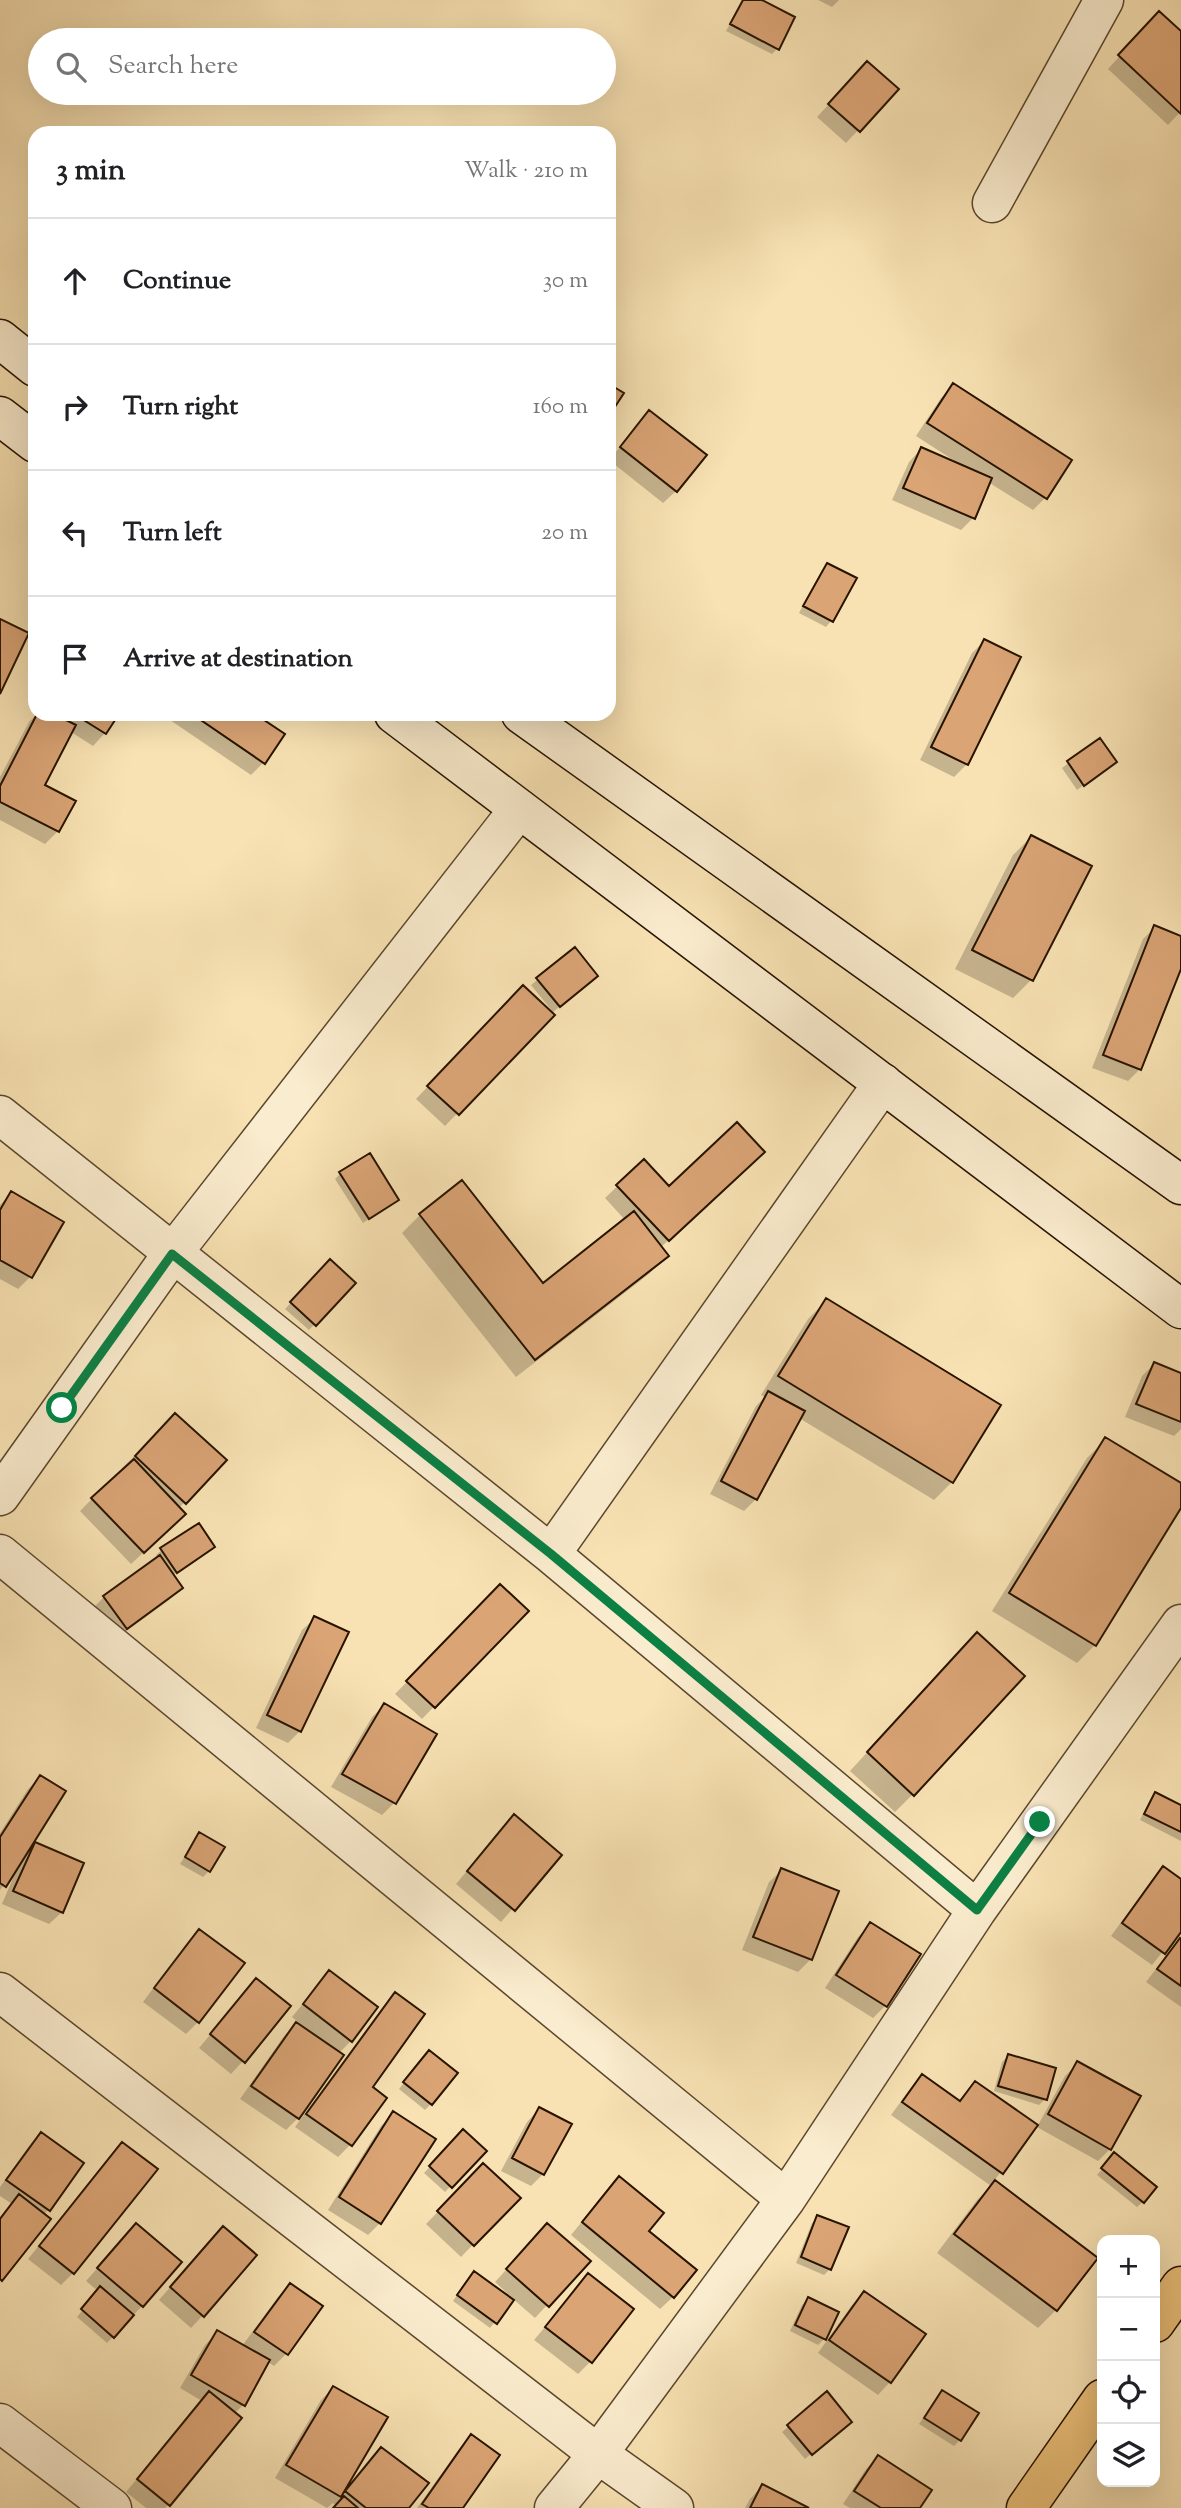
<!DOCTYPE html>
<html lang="en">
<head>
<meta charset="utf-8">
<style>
	body { margin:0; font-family:"Sorts Mill Goudy",serif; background:#f6f6f6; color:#202124 }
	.controls { position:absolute; right:21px; bottom:21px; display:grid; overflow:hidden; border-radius:14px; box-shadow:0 7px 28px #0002 }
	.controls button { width:63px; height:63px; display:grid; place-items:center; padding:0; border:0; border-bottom:2px solid #e0e0e0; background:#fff; color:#202124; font:35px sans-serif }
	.stop { position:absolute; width:21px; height:21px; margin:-16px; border:5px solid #0b8043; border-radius:50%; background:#fff }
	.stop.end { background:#0b8043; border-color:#fff; box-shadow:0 2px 7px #0008 }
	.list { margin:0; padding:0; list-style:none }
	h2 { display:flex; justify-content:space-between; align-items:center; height:91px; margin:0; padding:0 28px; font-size:30px }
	h2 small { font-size:23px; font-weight:400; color:#757577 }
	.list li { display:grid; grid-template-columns:46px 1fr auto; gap:21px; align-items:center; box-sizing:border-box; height:126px; padding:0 28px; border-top:2px solid #e0e0e0 }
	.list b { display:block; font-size:26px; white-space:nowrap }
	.list em { font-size:23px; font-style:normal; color:#757577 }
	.icon { flex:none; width:38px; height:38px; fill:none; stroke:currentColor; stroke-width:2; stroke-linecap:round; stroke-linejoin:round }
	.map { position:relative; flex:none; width:1181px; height:2508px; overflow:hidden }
	.search { position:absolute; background:#fff; box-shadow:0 7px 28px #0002; left:28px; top:28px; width:588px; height:77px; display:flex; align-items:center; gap:18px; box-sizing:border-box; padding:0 24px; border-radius:38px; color:#757577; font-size:26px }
	.panel { position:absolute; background:#fff; box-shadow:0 7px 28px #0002; left:28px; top:126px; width:588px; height:595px; border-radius:21px }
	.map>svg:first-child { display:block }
	.shadow { fill:#0003 }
	.building { fill:#daa475; stroke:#271300; stroke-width:2 }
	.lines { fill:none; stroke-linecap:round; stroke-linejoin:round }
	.street-casing { stroke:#5b472d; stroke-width:41 }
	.secondary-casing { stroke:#271300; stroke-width:41 }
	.primary-casing { stroke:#271300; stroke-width:41 }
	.street { stroke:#faecce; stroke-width:38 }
	.secondary { stroke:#faecce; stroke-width:38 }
	.primary { stroke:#ecc17a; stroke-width:38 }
	.route { stroke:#0b8043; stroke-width:9 }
</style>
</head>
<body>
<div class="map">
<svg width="1181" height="2508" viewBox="0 0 1181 2508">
	<rect width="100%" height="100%" fill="#f8e2b3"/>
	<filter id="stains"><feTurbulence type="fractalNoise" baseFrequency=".00286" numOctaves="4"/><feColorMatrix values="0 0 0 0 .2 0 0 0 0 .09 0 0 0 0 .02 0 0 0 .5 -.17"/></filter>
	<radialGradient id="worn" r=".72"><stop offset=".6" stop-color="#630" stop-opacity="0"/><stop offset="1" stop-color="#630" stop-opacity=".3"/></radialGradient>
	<path class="shadow" d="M743 0H758L778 48 772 54 726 31Z
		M818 0H839L832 7Z
		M1147 26 1181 34V111L1168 125 1108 69Z
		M855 76 897 89 846 143 817 117Z
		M953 386 1069 461 1045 498 1033 510 988 482 973 518 961 530 892 500 909 462 921 449 961 465 916 436 941 398Z
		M650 412 676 491 663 503 609 460Z
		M827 565 831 621 826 627 799 613 822 570Z
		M984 641 967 764 954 777 920 760 972 653Z
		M37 714H117L105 733 93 746 71 732 43 786 58 831 45 844 0 820V777L29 722Z
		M170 714H252L263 763 251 775 167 718Z
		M1099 740 1109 767 1077 790 1062 768Z
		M1031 837V980L1013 998 955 969 1013 855Z
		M1155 927 1181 938V965L1140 1069 1128 1081 1092 1068 1143 939Z
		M574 950 590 982 553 1012 531 985Z
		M511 999 552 1015 445 1126 416 1099Z
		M644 1161 669 1188 751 1164 660 1248 667 1256 649 1274 516 1377 402 1233 420 1215 543 1285 625 1220 605 1198Z
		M341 1173 397 1200 363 1223 335 1179Z
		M11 1193 30 1277 18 1289 0 1279V1205Z
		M330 1261 354 1283 309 1330 285 1309Z
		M826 1301 952 1482 934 1500 799 1418 756 1499 744 1511 710 1494 756 1406 765 1397 761 1395 808 1319Z
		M1154 1364 1181 1374V1429L1174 1436 1125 1417 1142 1376Z
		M163 1427 224 1460 179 1508 172 1526 131 1564 80 1511Z
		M1105 1440 1181 1485V1504L1095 1645 1077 1663 992 1611 1087 1458Z
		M213 1547 172 1576 181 1588 169 1600 114 1640 92 1609 104 1597 158 1559 156 1555 162 1550Z
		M500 1587 526 1612 422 1719 395 1694Z
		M315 1618 300 1731 288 1743 256 1728 302 1630Z
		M959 1652 913 1794 895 1812 850 1771Z
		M384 1705 435 1734 394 1803 382 1815 331 1787 372 1717Z
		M40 1777 28 1851 35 1844 62 1912 49 1924 2 1904 16 1871 14 1870 0 1890V1833L28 1789Z
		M1155 1794 1181 1807V1841L1140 1820 1150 1800Z
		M502 1829 560 1855 501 1922 456 1884Z
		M200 1834 209 1871 203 1877 180 1864Z
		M1163 1868 1181 1881V1929L1152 1965 1111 1936 1151 1881Z
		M782 1870 811 1959 798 1972 742 1950 769 1882Z
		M871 1924 885 2006 873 2018 825 1988 858 1937Z
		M199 1931 198 2022 186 2034 143 2002 187 1943Z
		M1180 1940 1181 1941V2007L1146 1982 1168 1953Z
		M329 1972 351 2041 339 2053 298 2118 286 2130 240 2099 284 2036 298 2022 292 2017Z
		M256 1980 243 2061 231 2074 199 2048Z
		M395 1994 350 2145 338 2157 295 2127 383 2007Z
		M1008 2056 1045 2099 1039 2105 994 2091 1002 2062Z
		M424 2058 431 2104 425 2110 399 2089Z
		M1078 2063 1110 2149 1098 2161 1035 2126 994 2181 1096 2258 1056 2310 1038 2328 937 2253 977 2200 991 2186 891 2115 910 2089 922 2076 958 2102 976 2083 1037 2127 1065 2076Z
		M539 2109 543 2174 531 2186 501 2171 527 2122Z
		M394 2114 380 2223 368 2235 328 2210 381 2126Z
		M463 2132 484 2151 445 2192 424 2173Z
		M41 2134 48 2210 43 2215 49 2219 0 2280V2218L12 2204 0 2196V2187L29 2146Z
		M122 2144 73 2273 61 2285 28 2259Z
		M1109 2161 1143 2202 1137 2207 1097 2175Z
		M483 2165 518 2198 461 2257 426 2224Z
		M607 2191 646 2231 673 2297 660 2309 571 2235Z
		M818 2217 830 2269 824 2275 796 2263 812 2223Z
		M124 2238 142 2306 107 2343 77 2317 98 2291 86 2281Z
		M535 2238 588 2261 535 2318 513 2299 490 2328 453 2301 468 2279 509 2298 510 2296 495 2282Z
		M211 2240 203 2315 191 2328 159 2300Z
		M588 2276 591 2361 578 2374 534 2340Z
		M290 2285 320 2307 286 2354 274 2366 268 2362 243 2405 234 2414 168 2505 165 2508H146L126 2492 202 2401 180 2388 205 2345 218 2332 242 2346 278 2297Z
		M864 2293 923 2334 890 2382 878 2395 818 2353 852 2305Z
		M808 2299 837 2313 824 2339 818 2345 790 2331 802 2305Z
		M333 2388 343 2490 345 2492 381 2449 407 2508H334L336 2506 333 2503 327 2508 275 2478 321 2400Z
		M942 2392 960 2440 954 2446 919 2424Z
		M827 2394 844 2427 805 2459 782 2432Z
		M471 2437 461 2508H417L459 2449Z
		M878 2457 918 2508H850L843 2504 866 2469Z
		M762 2486 805 2508H745L750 2499Z"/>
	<path class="building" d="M743 0H762L795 17 779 50 730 24Z
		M1159 11 1181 31V114L1118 55Z
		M867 61 899 89 860 132 828 104Z
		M953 383 1072 460 1047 499 927 423Z
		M609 384 624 393 609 416Z
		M649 410 707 455 677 492 620 447Z
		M921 447 992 478 975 519 903 488Z
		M827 563 857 578 833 622 803 606Z
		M0 619 29 633 0 694Z
		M984 639 1021 657 968 765 931 747Z
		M37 714H54L76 725 45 785 76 801 59 832 0 802V786Z
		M74 714H119L106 734Z
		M192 714H255L285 734 265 764Z
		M1100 738 1117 762 1084 786 1067 761Z
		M1031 835 1092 866 1033 981 972 950Z
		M1154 925 1181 936V969L1141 1070 1103 1055Z
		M575 947 598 976 560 1007 536 978Z
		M523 985 555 1015 459 1115 427 1086Z
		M737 1122 765 1152 669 1241 616 1185 644 1159 669 1186Z
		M370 1153 399 1200 369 1219 339 1172Z
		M462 1180 543 1283 634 1211 669 1256 535 1360 419 1214Z
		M11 1191 64 1222 32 1278 0 1260V1210Z
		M330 1259 356 1283 316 1326 290 1302Z
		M826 1298 1001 1405 953 1483 778 1376Z
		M1154 1362 1181 1373V1422L1136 1404Z
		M768 1391 805 1411 757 1500 721 1481Z
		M175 1413 227 1460 186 1504 135 1456Z
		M1105 1437 1181 1483V1508L1096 1646 1009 1593Z
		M134 1459 186 1514 144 1553 91 1498Z
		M199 1523 215 1547 177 1573 160 1548Z
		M160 1555 183 1588 127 1629 103 1596Z
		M500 1584 529 1611 435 1708 406 1681Z
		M314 1616 349 1632 301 1732 267 1715Z
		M977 1632 1025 1676 914 1796 867 1752Z
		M384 1703 437 1734 396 1804 342 1774Z
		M40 1775 66 1791 6 1887 0 1883V1837Z
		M1155 1792 1181 1805V1832L1144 1814Z
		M514 1814 562 1855 515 1911 467 1871Z
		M199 1832 225 1847 210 1872 185 1857Z
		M35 1842 84 1863 63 1913 13 1891Z
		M1163 1866 1181 1879V1932L1165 1954 1122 1923Z
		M781 1868 839 1891 812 1960 753 1937Z
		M870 1922 921 1954 887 2007 836 1975Z
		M199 1929 245 1963 199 2023 154 1988Z
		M1180 1938 1181 1939V1986L1157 1969Z
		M329 1970 378 2007 352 2042 303 2004Z
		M256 1978 291 2006 245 2063 210 2034Z
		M395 1992 425 2014 373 2087 387 2098 352 2146 306 2114Z
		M296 2022 344 2055 299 2119 251 2086Z
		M429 2050 458 2073 432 2105 403 2082Z
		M1008 2054 1056 2068 1047 2100 998 2086Z
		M1077 2061 1141 2096 1111 2150 1048 2114Z
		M922 2074 960 2101 975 2081 1038 2125 1003 2174 902 2102Z
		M539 2107 572 2124 544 2175 512 2158Z
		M393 2111 436 2139 381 2224 339 2197Z
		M463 2129 487 2151 452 2188 429 2166Z
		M41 2132 84 2163 50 2211 6 2180Z
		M122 2142 158 2169 74 2274 39 2246Z
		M1114 2152 1157 2187 1144 2203 1101 2168Z
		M483 2163 521 2198 474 2246 437 2211Z
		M619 2176 664 2213 649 2231 697 2270 674 2298 582 2222Z
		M995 2180 1098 2258 1057 2311 954 2234Z
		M19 2194 51 2219 2 2281 0 2279V2219Z
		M817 2215 849 2227 831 2270 801 2257Z
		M136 2223 182 2262 143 2307 97 2268Z
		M547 2223 591 2261 549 2307 506 2269Z
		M223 2226 257 2255 204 2317 170 2287Z
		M474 2271 514 2300 497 2324 457 2295Z
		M588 2273 634 2309 592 2363 545 2327Z
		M290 2283 323 2306 288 2355 254 2332Z
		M100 2286 134 2315 114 2338 81 2309Z
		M864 2291 926 2334 891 2383 829 2340Z
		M808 2297 839 2312 826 2340 795 2325Z
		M217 2330 270 2360 245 2406 191 2375Z
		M333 2386 388 2417 341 2497 286 2465Z
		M942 2390 979 2413 961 2441 924 2418Z
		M209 2391 242 2418 170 2506 137 2479Z
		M827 2391 852 2422 812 2455 787 2425Z
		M471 2434 500 2455 463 2508H429L422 2504Z
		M381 2447 429 2483 409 2508H366L345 2491Z
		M878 2455 932 2490 920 2508H881L854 2491Z
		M762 2484 809 2508H750Z
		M344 2496 358 2508H333Z"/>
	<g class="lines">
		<defs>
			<path id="street" d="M992 203 1104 0
				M0 1115 551 1554 977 1910
				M0 1496 172 1254 519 809
				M0 1554 786 2199
				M551 1554 883 1083
				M0 1992 598 2454 674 2508
				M0 2423 112 2508
				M554 2508 598 2454 786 2199 977 1910 1181 1624"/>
			<path id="secondary" d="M0 339 35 367
				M0 416 35 443
				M394 714 1181 1309
				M521 714 1181 1185"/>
			<path id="primary" d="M1155 2323 1181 2286
				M1026 2508 1102 2399"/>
		</defs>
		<use href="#street" class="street-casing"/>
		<use href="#secondary" class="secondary-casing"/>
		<use href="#primary" class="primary-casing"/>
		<use href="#street" class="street"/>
		<use href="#secondary" class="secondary"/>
		<use href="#primary" class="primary"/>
	</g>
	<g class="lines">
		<path class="route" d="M62 1408 172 1254 551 1554 977 1910 1040 1822"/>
	</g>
	<rect width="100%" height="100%" filter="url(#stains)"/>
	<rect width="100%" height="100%" fill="url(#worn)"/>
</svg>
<div class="controls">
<button>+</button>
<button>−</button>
<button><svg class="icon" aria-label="locate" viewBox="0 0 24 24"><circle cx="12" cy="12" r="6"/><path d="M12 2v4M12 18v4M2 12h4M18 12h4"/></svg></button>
<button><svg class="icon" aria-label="layers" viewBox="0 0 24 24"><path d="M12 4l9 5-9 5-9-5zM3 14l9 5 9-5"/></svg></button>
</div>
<div class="stop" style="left:62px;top:1408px"></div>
<div class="stop end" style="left:1040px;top:1822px"></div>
<div class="search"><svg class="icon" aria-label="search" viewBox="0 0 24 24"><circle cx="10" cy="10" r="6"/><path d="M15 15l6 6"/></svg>Search here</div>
<section class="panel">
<h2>3 min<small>Walk · 210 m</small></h2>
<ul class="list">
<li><svg class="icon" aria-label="ahead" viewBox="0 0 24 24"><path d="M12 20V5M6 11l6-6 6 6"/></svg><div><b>Continue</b></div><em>30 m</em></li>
<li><svg class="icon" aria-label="right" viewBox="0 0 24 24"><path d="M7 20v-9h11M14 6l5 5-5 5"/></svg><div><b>Turn right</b></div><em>160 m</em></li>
<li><svg class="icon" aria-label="left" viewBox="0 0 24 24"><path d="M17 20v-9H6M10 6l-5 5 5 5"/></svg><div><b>Turn left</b></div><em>20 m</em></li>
<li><svg class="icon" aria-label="arrive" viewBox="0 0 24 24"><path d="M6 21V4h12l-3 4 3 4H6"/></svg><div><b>Arrive at destination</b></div></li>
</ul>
</section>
</div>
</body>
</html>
